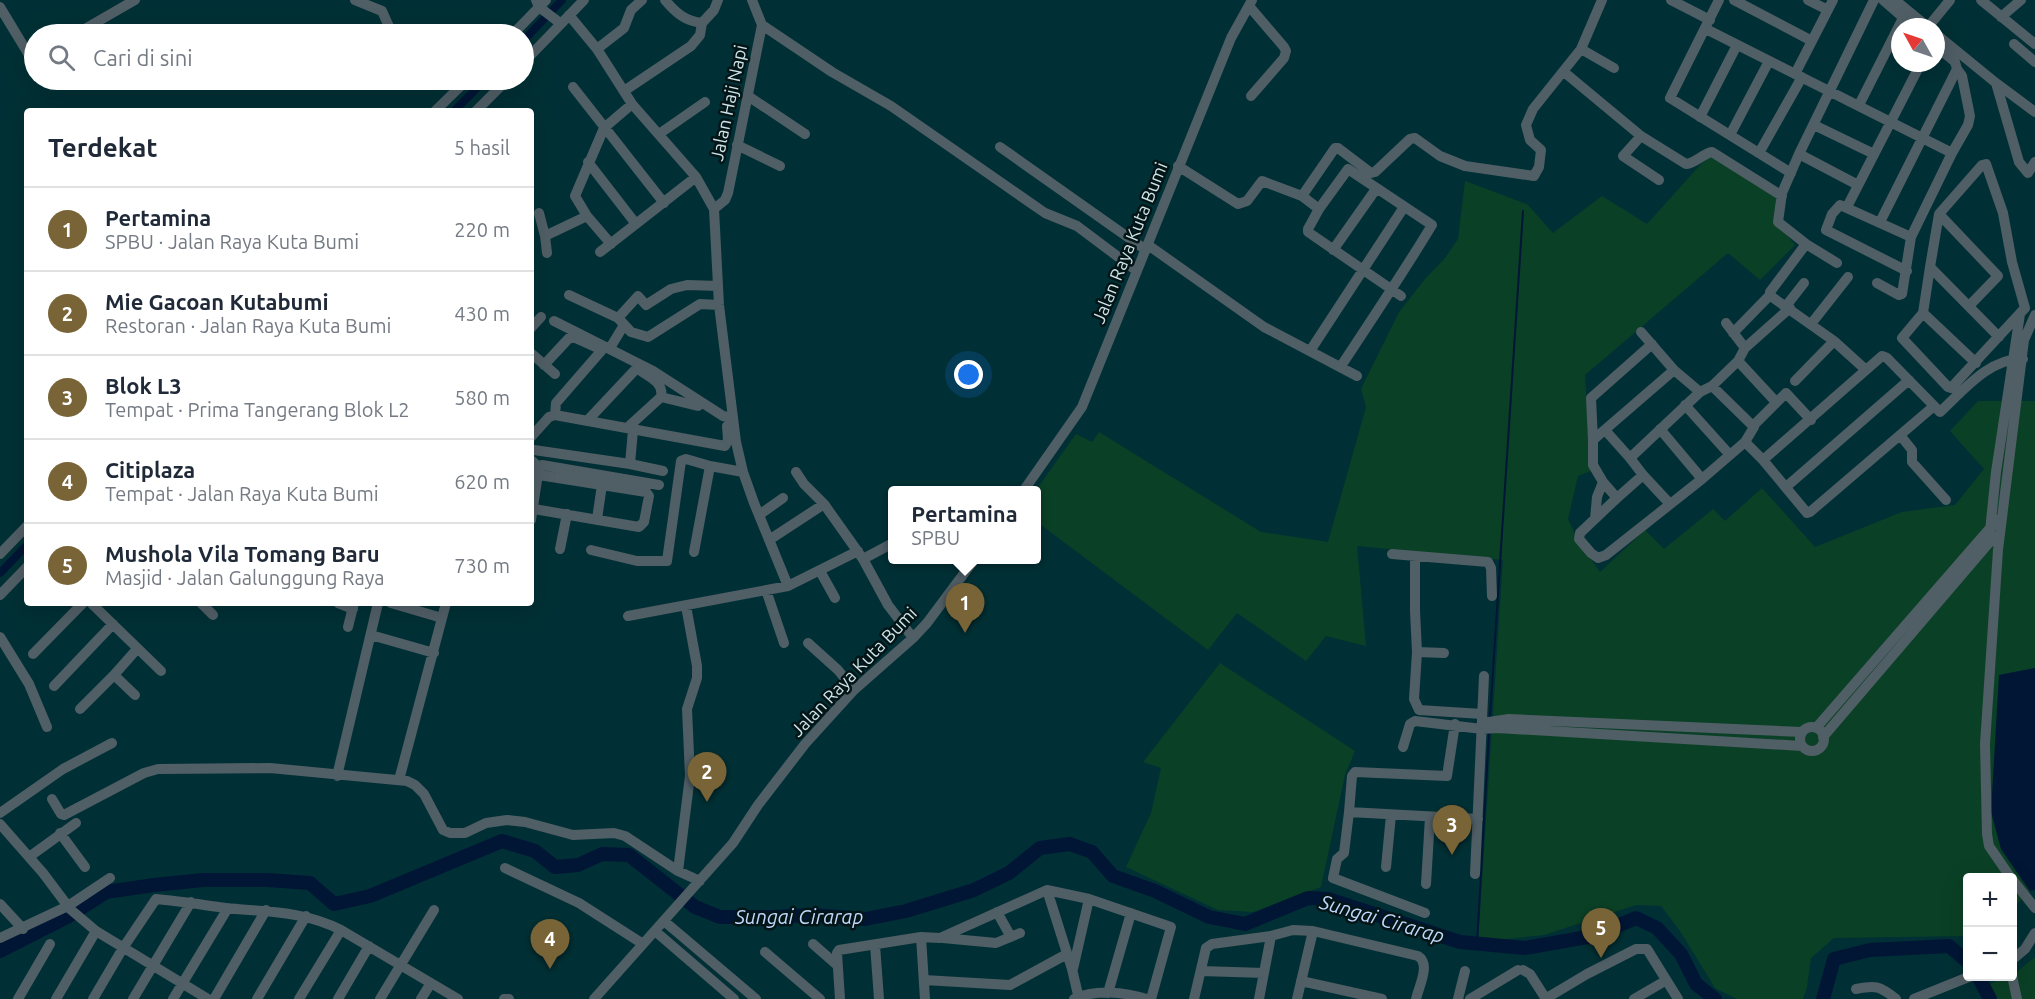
<!DOCTYPE html>
<html lang="id">
<head>
<meta charset="utf-8">
<style>
	body { margin:0; font-family:Ubuntu,sans-serif; background:#f2f2f3; color:#1f2937 }
	.controls { position:absolute; right:18px; bottom:18px; display:grid; overflow:hidden; border-radius:6px; box-shadow:0 6px 24px #0002 }
	.controls button { width:54px; height:54px; display:grid; place-items:center; padding:0; border:0; border-bottom:2px solid #e0e1e3; background:#fff; color:#1f2937; font:30px sans-serif }
	.compass { position:absolute; left:1891px; top:18px; width:54px; height:54px; border-radius:50%; background:#fff; box-shadow:0 6px 24px #0002; rotate:310deg }
	.you { position:absolute; left:969px; top:375px; width:21px; height:21px; margin:-15px; border:4px solid #fff; border-radius:50%; background:#1a73e8; box-shadow:0 0 0 9px #1a73e833 }
	.badge { display:grid; place-items:center; width:39px; height:39px; border-radius:50%; background:#786437; color:#fff; font-size:20px; font-weight:700 }
	.pin { position:absolute; translate:-50% -50px; filter:drop-shadow(0 2px 3px #0008) }
	.pin::after { content:''; position:absolute; top:32px; width:21px; height:18px; background:inherit; clip-path:polygon(0 0,100% 0,50% 100%) }
	.popup { position:absolute; left:888px; top:486px; width:153px; height:78px; box-sizing:border-box; display:grid; place-content:center; border-radius:6px; background:#fff; filter:drop-shadow(0 2px 4px #0005); font-size:20px; white-space:nowrap; color:#747a83 }
	.popup b { font-size:22px; color:#1f2937 }
	.popup::after { content:''; position:absolute; left:50%; top:100%; margin-left:-12px; border:12px solid transparent; border-top-color:#fff }
	.list { margin:0; padding:0; list-style:none }
	h2 { display:flex; justify-content:space-between; align-items:center; height:78px; margin:0; padding:0 24px; font-size:26px }
	h2 small { font-size:20px; font-weight:400; color:#747a83 }
	.list li { display:grid; grid-template-columns:39px 1fr auto; gap:18px; align-items:center; box-sizing:border-box; height:84px; padding:0 24px; border-top:2px solid #e0e1e3 }
	.list b { display:block; font-size:22px; white-space:nowrap }
	.list p { margin:0; font-size:20px; white-space:nowrap; color:#747a83 }
	.list em { font-size:20px; font-style:normal; color:#747a83 }
	.icon { flex:none; width:33px; height:33px; fill:none; stroke:currentColor; stroke-width:2; stroke-linecap:round; stroke-linejoin:round }
	.map { position:relative; flex:none; width:2035px; height:999px; overflow:hidden }
	.search { position:absolute; background:#fff; box-shadow:0 6px 24px #0002; left:24px; top:24px; width:510px; height:66px; display:flex; align-items:center; gap:15px; box-sizing:border-box; padding:0 21px; border-radius:33px; color:#747a83; font-size:22px }
	.panel { position:absolute; background:#fff; box-shadow:0 6px 24px #0002; left:24px; top:108px; width:510px; height:498px; border-radius:6px }
	.map>svg:first-child { display:block }
	.green { fill:#0a4026 }
	.water { fill:#011635 }
	.lines { fill:none; stroke-linecap:round; stroke-linejoin:round }
	.stream { stroke:#011635; stroke-width:2 }
	.canal { stroke:#011635; stroke-width:8 }
	.river { stroke:#011635; stroke-width:14 }
	.minor { stroke:#505e66; stroke-width:10 }
	.labels { text-anchor:middle; stroke-width:5; stroke-linejoin:round; paint-order:stroke }
	.street-label { font-size:18px; fill:#cfe5e9; stroke:#041517 }
	.water-label { font-size:20px; font-style:italic; fill:#c0d9fd; stroke:#041517 }
</style>
</head>
<body>
<div class="map">
<svg width="2035" height="999" viewBox="0 0 2035 999">
	<rect width="100%" height="100%" fill="#003035"/>
	<path class="green" d="M1711 153 1783 200 1775 221 1795 245 1760 280 1728 253 1585 375 1591 471 1578 476 1568 519 1578 541 1600 572 1645 530 1664 549 1713 509 1725 521 1762 488 1815 547 1902 512 1955 505 1984 469 1950 431 1978 401H2035V668L1999 675 2001 849 2030 891 2013 908 2012 878H1968L1967 936 1834 938 1811 958 1807 987 1803 999H1737L1715 988 1680 931 1661 906 1636 905 1544 935 1478 942 1503 560 1357 546 1366 646 1326 636 1306 661 1237 613 1208 650 1037 522 1036 490 1076 434 1092 442 1099 432 1261 532 1328 542 1366 407 1361 389 1399 312 1425 279 1445 258 1458 239 1465 181 1527 204 1553 233 1602 196 1647 224Z
		M1220 663 1355 751 1345 775 1321 887 1253 912 1218 910 1126 867 1151 813 1161 768 1143 762Z
		M2035 957V999H1996L1990 984 2018 971Z"/>
	<path class="water" d="M2035 668V890L2030 891 2001 849 1991 812 1999 675Z"/>
	<g class="lines">
		<path class="stream" d="M1490 717 1523 211
			M1477 944 1489 733"/>
		<path class="canal" d="M524 40 562 0
			M454 111 485 80
			M0 573 27 545"/>
		<path class="river" d="M0 951 67 917 106 892 154 885 203 880H267L310 883 334 904 370 896 502 841 535 851 555 867 578 865 602 854 629 855 695 907 720 917H772L812 915 865 919 906 911 974 890 1009 873 1040 848 1070 844 1092 852 1113 876 1155 891 1209 917 1245 924 1308 898 1328 899 1460 942 1525 948 1593 936 1636 918 1657 928 1681 954 1696 984 1715 999
			M1978 976 1990 999
			M1823 999 1834 959 1870 950 1949 946 1968 962"/>
		<path class="minor" d="M355 0 382 11 391 31
			M536 0 539 7 560 23
			M665 0C676 13 685 21 702 23
			M1671 0 1710 20
			M1719 0 1670 98 1791 173
			M1734 0 1812 41
			M1808 0 1828 10
			M1883 0 1914 27
			M1895 0 1928 27 1950 0
			M1981 0 2035 44
			M1249 6 1284 47 1286 51 1284 58 1251 96
			M0 7 32 60 34 59
			M569 15 597 49 632 104 696 177 714 209 719 305 736 442 743 472 754 503 788 586
			M2001 17 2021 0
			M762 25 832 72 891 106 1045 213 1077 226 1137 271
			M1706 29 1952 153
			M76 34 135 0
			M513 34 546 0
			M1936 34 1996 83 2035 112
			M2014 44 2035 62
			M597 49 624 28 631 10 642 0
			M1581 49 1614 68
			M524 62 584 0
			M1564 72 1641 136 1686 164C1696 163 1702 154 1712 152L1782 196
			M1795 74 1833 0
			M1996 83 2019 162 2028 173 2035 162
			M573 87 664 203
			M624 91 691 46 700 35 702 23 714 10 718 0
			M748 96 805 134
			M1859 105 1903 18
			M435 111 467 80
			M476 111 507 80
			M1700 117 1737 45
			M1814 125 1874 154
			M659 134 705 102
			M1730 135 1769 61
			M1641 136 1623 156 1659 180
			M737 145 780 166
			M1000 147 1146 250
			M1759 153 1802 77
			M1799 154 1858 185
			M588 162 636 224
			M1178 166 1238 204 1247 201 1262 181 1302 196 1319 209
			M1302 196 1335 148H1338L1371 173 1375 172 1410 139 1415 138 1440 156 1465 166 1534 176 1539 167 1541 150 1530 140 1526 125 1533 109 1581 49 1602 0
			M1847 207 1921 63
			M714 209 725 200 728 193 762 25 752 0
			M539 213 545 236 547 253
			M1939 214 1998 276 1969 306
			M1880 222 1957 69 1955 62 1936 46
			M545 236 587 216
			M611 244 587 216 575 196 604 128 632 104
			M1806 244 1837 263
			M1148 245 1264 327 1357 376
			M1333 250 1376 189
			M600 252 696 177
			M1930 267 1939 214 1982 165 1986 164 2003 213 2012 262 2025 308 1951 388 1948 387 1902 338 1923 313 1930 267 1999 337
			M1907 271 1826 230 1832 214 1840 205 1911 237
			M1877 283 1899 295 1902 294 1911 237 1952 153 1968 125 1970 116 1962 76 1957 69
			M718 286 687 285 671 289 646 305 638 296 618 318 631 332 648 337 700 304 719 305
			M569 295 618 318
			M1786 306 1804 283
			M1923 313 1976 363
			M554 321 653 371 723 416 733 418
			M1726 323 1745 348
			M1811 324 1848 277
			M531 328 541 317
			M1641 332 1674 370 1700 392 1712 386 1754 427 1745 442 1763 460 1807 513 1810 512 1934 406
			M1733 333 1770 295
			M1652 344 1591 398 1593 440V465L1603 482 1617 498 1580 533 1579 539 1591 553 1598 558 1606 555 1702 479 1745 442
			M610 348 624 325
			M1310 351 1404 207
			M532 354 555 374
			M1738 361 1776 402
			M1341 366C1372 319 1403 273 1432 225L1348 169 1319 209 1308 229V232L1391 289 1401 296
			M1866 370 1834 341 1772 297 1770 292 1806 244 1778 222 1782 193 1799 154 1874 0
			M1795 381 1834 341
			M1712 386 1738 361 1745 348 1790 308
			M661 397 698 406
			M1685 405 1730 455
			M555 415 725 446 728 440 727 426
			M587 421 635 370 638 369C649 377 664 382 661 397L627 428
			M1753 426 1786 393 1811 420
			M1660 429 1702 479
			M1605 430 1630 458
			M1900 435 1912 450V462L1946 500
			M531 437 549 417 555 415 556 403 602 350 571 336 544 365
			M1593 440 1674 370
			M534 450 630 464 663 471
			M531 460 539 467 531 520
			M1763 460 1882 356 1887 358 1940 412C1962 392 1990 357 2023 359
			M630 464 633 430
			M796 472 804 484 824 504 863 559 888 605 913 638
			M531 474 542 465 659 485
			M1786 487 1909 380
			M1024 490 1082 407 1231 38 1252 0
			M1617 498 1643 475
			M1670 504 1643 475 1630 458 1700 392
			M534 509 639 527 644 522 649 496 646 492 539 475
			M759 515 783 498
			M597 519 602 485
			M1595 519 1597 497 1603 482
			M1990 531 1996 472 2020 314
			M769 540 824 504
			M560 549 567 514
			M591 550 637 561H667L681 461 686 459 710 466 743 472
			M694 552 710 466
			M0 554 27 526
			M1392 554 1488 562 1491 568 1492 596
			M1415 556V611L1417 652 1414 699 1419 710 1482 714
			M863 559 893 543
			M820 571 835 598
			M766 590 784 643
			M0 595 27 567
			M91 603 161 671
			M201 603 213 615
			M338 603 353 609
			M391 603 442 618
			M628 616 788 586 858 551
			M348 627 354 603
			M371 635 434 653
			M0 637 29 684 47 727
			M808 643 838 670 854 690
			M1417 652 1444 653
			M33 654 83 603
			M114 675 135 695
			M54 686 113 624
			M80 709 114 675 137 649
			M1482 723 1509 719 1802 732
			M1455 724 1447 776 1355 772 1352 776 1349 812 1478 819
			M1800 739a12 12 0 1 1 24 0a12 12 0 1 1-24 0Z
			M1816 728 1990 528 2001 518
			M1823 737 1988 544 1999 535
			M1403 747 1410 724 1415 721 1482 729 1497 728 1802 746
			M337 776 378 603
			M399 780 446 603
			M52 799 61 814 64 815 144 773 158 769 270 768 407 781 415 785 424 794 443 830 450 833H465L486 823 507 820 525 822 573 835 614 833 625 836 678 871 700 881
			M1349 812 1344 853 1337 859 1333 878 1425 913
			M0 813 63 769 112 743
			M0 824 43 873 70 909 96 931 208 999
			M60 833 85 867
			M29 857 76 823
			M1386 867 1391 815
			M505 868 579 903 643 944
			M678 871 690 776 687 709 697 678V666L686 606
			M1475 874 1484 676
			M2011 878 1989 846 1987 834 1985 744 1998 550 2024 340 2035 315
			M2012 879 2035 908
			M1426 884 1430 817
			M1047 890 1072 969 1079 999
			M0 904 23 929
			M997 912 1011 937
			M664 921 756 999
			M655 931 734 999
			M921 937 925 999
			M0 938 68 906 110 878
			M943 938 996 943 1020 933
			M813 944 837 965
			M875 945 879 999
			M765 952 820 999
			M2012 960 2025 949 2035 933
			M1073 969 1089 899
			M1523 970 1530 974 1546 999
			M1201 971 1264 973
			M2012 976 2017 999
			M924 980 1010 985 1067 954
			M1301 981 1382 999
			M1856 989C1876 985 1880 986 1896 999
			M1108 993 1131 913
			M18 999 50 944
			M56 999 96 931
			M93 999 123 948 156 899C180 901 203 905 226 908 266 912 304 911 341 930L458 999
			M133 999 191 902
			M173 999 228 908
			M214 999 266 910
			M257 999 306 916
			M299 999 341 930
			M338 999 369 946
			M380 999 434 910
			M421 999 431 983
			M504 999H509
			M594 999 733 843 758 805 805 744 854 690 913 638 927 623 974 560
			M840 999 837 953 839 950 921 937 940 938 1047 890 1089 899 1171 927 1151 999
			M1074 999C1095 989 1125 992 1147 999
			M1194 999 1206 948 1212 944 1271 936 1293 930 1313 931 1418 956C1431 964 1419 986 1416 999
			M1259 999 1271 936
			M1297 999 1313 931
			M1458 999 1465 971
			M1470 999 1518 970
			M1545 999 1587 974 1636 949H1647L1678 999
			M1634 999 1665 981
			M1914 999 1971 976"/>
	</g>
	<g class="labels">
		<g class="street-label">
			<text transform="translate(729 103) rotate(-78)" y="6">Jalan Haji Napi</text>
			<text transform="translate(1130 243) rotate(-68)" y="6">Jalan Raya Kuta Bumi</text>
			<text transform="translate(854 672) rotate(-46)" y="6">Jalan Raya Kuta Bumi</text>
		</g>
		<g class="water-label">
			<text x="799" y="924">Sungai Cirarap</text>
			<text transform="translate(1382 919) rotate(16)" y="7">Sungai Cirarap</text>
		</g>
	</g>
</svg>
<div class="controls">
<button>+</button>
<button>−</button>
</div>
<svg class="compass" viewBox="-18 -18 36 36"><path d="M0-13l5 13h-10z" fill="#e53935"/><path d="M0 13l5-13h-10z" fill="#747a83"/></svg>
<div class="you"></div>
<div class="pin badge" style="left:965px;top:633px">1</div>
<div class="popup"><b>Pertamina</b>SPBU</div>
<div class="pin badge" style="left:707px;top:802px">2</div>
<div class="pin badge" style="left:1452px;top:855px">3</div>
<div class="pin badge" style="left:550px;top:969px">4</div>
<div class="pin badge" style="left:1601px;top:958px">5</div>
<div class="search"><svg class="icon" aria-label="search" viewBox="0 0 24 24"><circle cx="10" cy="10" r="6"/><path d="M15 15l6 6"/></svg>Cari di sini</div>
<section class="panel">
<h2>Terdekat<small>5 hasil</small></h2>
<ul class="list">
<li><span class="badge">1</span><div><b>Pertamina</b><p>SPBU · Jalan Raya Kuta Bumi</p></div><em>220 m</em></li>
<li><span class="badge">2</span><div><b>Mie Gacoan Kutabumi</b><p>Restoran · Jalan Raya Kuta Bumi</p></div><em>430 m</em></li>
<li><span class="badge">3</span><div><b>Blok L3</b><p>Tempat · Prima Tangerang Blok L2</p></div><em>580 m</em></li>
<li><span class="badge">4</span><div><b>Citiplaza</b><p>Tempat · Jalan Raya Kuta Bumi</p></div><em>620 m</em></li>
<li><span class="badge">5</span><div><b>Mushola Vila Tomang Baru</b><p>Masjid · Jalan Galunggung Raya</p></div><em>730 m</em></li>
</ul>
</section>
</div>
</body>
</html>
